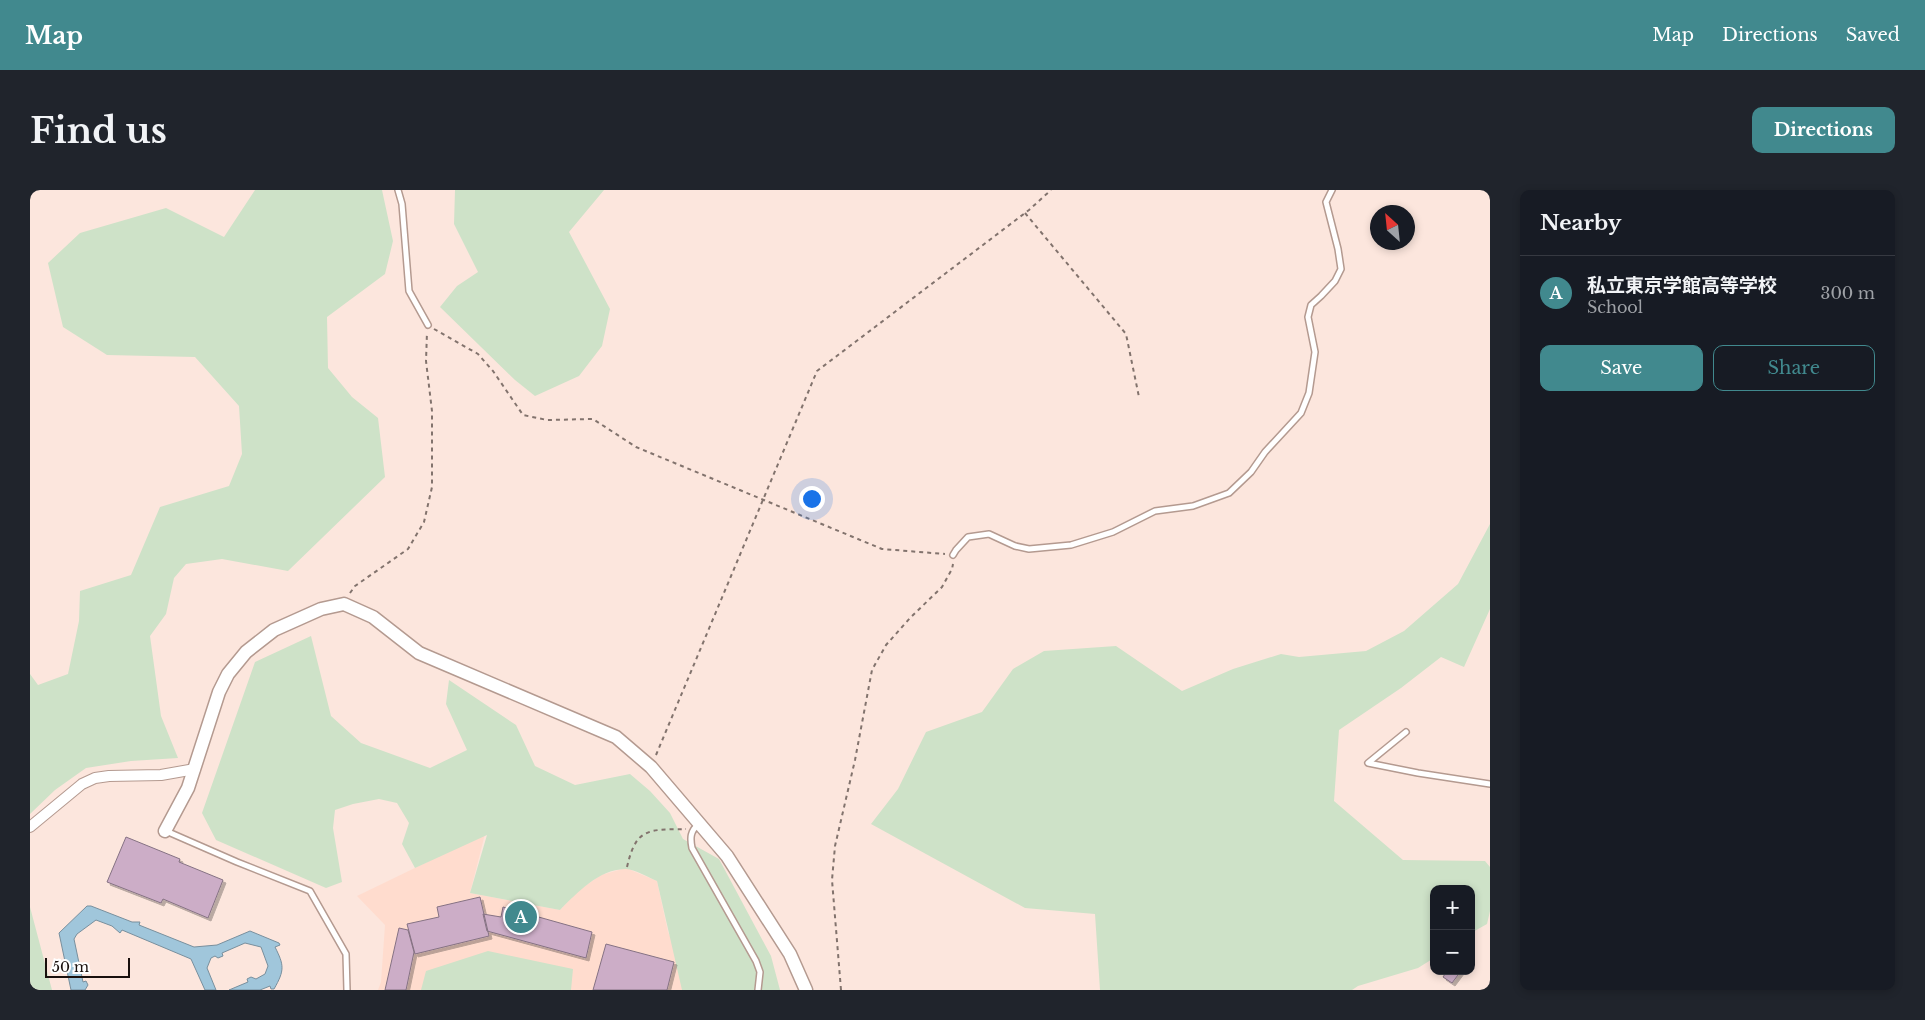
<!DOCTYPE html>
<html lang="en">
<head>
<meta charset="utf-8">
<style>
	body { margin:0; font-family:"Libre Baskerville","Noto Sans JP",serif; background:#20242c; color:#f1f3f6 }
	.controls { position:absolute; right:15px; bottom:15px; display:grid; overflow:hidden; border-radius:10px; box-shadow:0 2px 8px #0003 }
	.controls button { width:45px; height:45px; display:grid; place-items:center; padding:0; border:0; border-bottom:1px solid #363941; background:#171b24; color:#f1f3f6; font:25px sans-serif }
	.compass { position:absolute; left:1340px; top:15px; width:45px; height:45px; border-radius:50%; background:#171b24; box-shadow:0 2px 8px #0003; rotate:333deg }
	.scale { position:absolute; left:15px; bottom:12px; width:85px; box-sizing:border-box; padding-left:5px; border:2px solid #19100d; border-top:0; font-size:14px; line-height:18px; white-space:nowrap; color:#19100d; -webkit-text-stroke:4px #fff; paint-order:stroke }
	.you { position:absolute; left:781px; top:308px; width:18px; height:18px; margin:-12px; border:4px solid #fff; border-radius:50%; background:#1a73e8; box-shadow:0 0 0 8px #1a73e833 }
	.badge { display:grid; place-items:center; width:32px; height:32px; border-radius:50%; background:#41898e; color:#fff; font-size:16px; font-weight:700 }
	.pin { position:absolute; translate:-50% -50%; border:2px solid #fff; box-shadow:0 1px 5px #0006 }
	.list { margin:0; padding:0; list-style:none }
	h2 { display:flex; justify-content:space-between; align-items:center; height:65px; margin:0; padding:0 20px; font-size:21px }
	h2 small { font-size:16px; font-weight:400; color:#9ea1a6 }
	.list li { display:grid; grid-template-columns:32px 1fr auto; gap:15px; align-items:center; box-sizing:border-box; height:75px; padding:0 20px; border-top:1px solid #363941 }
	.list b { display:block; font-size:19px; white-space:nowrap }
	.list p { margin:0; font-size:16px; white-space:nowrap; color:#9ea1a6 }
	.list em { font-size:16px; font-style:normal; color:#9ea1a6 }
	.actions { display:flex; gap:10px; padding:15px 20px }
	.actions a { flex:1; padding:11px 0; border:1px solid #41898e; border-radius:10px; text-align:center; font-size:18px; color:#41898e }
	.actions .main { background:#41898e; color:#fff }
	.map { position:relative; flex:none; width:1460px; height:800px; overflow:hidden; border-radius:10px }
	header { display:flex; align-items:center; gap:30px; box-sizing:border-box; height:70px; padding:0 25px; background:#41898e; color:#fff }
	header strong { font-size:24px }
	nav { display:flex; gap:28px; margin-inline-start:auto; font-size:18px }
	.intro { display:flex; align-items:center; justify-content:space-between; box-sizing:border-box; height:120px; padding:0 30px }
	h1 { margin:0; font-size:35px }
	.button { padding:12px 22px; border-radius:10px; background:#41898e; color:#fff; font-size:18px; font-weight:700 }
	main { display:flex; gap:30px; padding:0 30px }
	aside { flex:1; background:#171b24; border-radius:10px; box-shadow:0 2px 8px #0003 }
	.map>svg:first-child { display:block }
	.built { fill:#ffdcce }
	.green { fill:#cee2c8 }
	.water { fill:#a0c6db; stroke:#788f9d }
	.building { fill:#ccadc7; stroke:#857283; filter:url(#shadow) }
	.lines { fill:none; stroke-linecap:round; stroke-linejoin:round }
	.service-casing { stroke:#b49a90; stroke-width:8 }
	.minor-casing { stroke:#b49a90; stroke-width:12 }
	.tertiary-casing { stroke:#b49a90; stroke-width:15 }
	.path { stroke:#82736d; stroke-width:2; stroke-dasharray:4 4; stroke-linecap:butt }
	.service { stroke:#fff; stroke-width:5 }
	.minor { stroke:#fff; stroke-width:10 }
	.tertiary { stroke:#fff; stroke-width:12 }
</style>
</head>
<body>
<header>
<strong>Map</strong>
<nav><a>Map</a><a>Directions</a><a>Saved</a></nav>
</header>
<div class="intro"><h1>Find us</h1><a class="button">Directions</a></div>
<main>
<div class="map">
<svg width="1460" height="800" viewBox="0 0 1460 800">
	<defs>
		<filter id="shadow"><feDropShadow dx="3" dy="3" stdDeviation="0" flood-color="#0004"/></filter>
	</defs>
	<rect width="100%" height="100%" fill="#fce6dd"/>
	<path class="built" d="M455 644 440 703 530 720 549 700 571 685 596 678 627 691 638 742 668 800H348L351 792 355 735 327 706Z"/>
	<path class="green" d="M225 0H352L363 51 355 84 297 127 298 178 322 207 348 228 355 287 258 381 192 369 156 374 144 388 136 424 120 446 131 526 148 568 101 571 56 578 25 600 0 624V484L8 495 38 484 49 431 50 401 101 385 130 317 199 296 212 264 209 216 165 167 77 165 33 137 18 73 50 43 136 18 194 47Z
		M425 0H574L539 42 580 119 572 156 549 186 505 206 485 190 410 117 427 96 448 82 424 34Z
		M1460 334V419L1434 477 1411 467 1371 498 1309 540 1304 611 1373 670 1455 671 1460 677V721L1457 734 1441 743V699H1404V768L1388 778 1328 796 1322 800H1070L1065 724 995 718 841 634 868 599 896 542 952 522 983 479 1014 461 1086 456 1152 501 1203 479 1251 464 1269 467 1336 461 1374 441 1428 394Z
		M281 446 301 526 331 553 400 578 437 560 416 514 419 490 486 535 505 576 545 595 600 584 620 601 640 623 653 649 689 669 741 766 750 800H652L627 691C620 688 602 678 595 679 568 680 548 702 530 720L440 703 457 645 385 678 372 654 379 633 367 613 349 609 323 614 305 620 303 638 312 692 296 698 186 650 172 623 225 472Z
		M0 717 22 800H0Z
		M458 761 543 779 541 800H391L396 781Z"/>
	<path class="water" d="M57 716H61L102 732H110L109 735 164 757 187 755 220 741 249 753 250 755 245 757C254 775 255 780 244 799H241L240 796 230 800H199L218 792 217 789 221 787 226 789 235 784 238 776 231 757 215 753 192 763 193 766 188 768 185 766 181 768 177 778 186 800H175L161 769 92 740 90 743 82 736 66 730 47 744 44 749 53 792 56 791 58 795 55 800H41L29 743Z"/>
	<path class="building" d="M96 647 150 669 149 672 193 690 178 728 133 709 131 713 77 692Z
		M450 707 459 746 385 764 377 734 409 727 407 717Z
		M473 717 562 742 556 768 457 741 453 724 471 727Z
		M369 738 378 740 384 762 376 800H355Z
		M576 754 644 772 637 800H563Z
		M1417 781H1431L1422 793 1413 787Z"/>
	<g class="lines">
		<defs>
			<path id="service" d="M368 0 372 14 379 101 398 135
				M923 365 926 360 938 347 959 344 985 356 999 359 1041 355 1083 342 1125 321 1163 316 1199 303 1221 282 1235 262 1271 223 1279 203 1285 162 1278 127 1281 115 1291 106 1305 91 1311 79 1308 59 1296 12 1302 0
				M1376 542 1338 573 1388 583 1460 594
				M669 634C660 641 660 648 662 658L726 771 730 782 728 800
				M136 641 207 672 280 701 316 764 317 800"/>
			<path id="minor" d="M0 637 52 594 65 588 79 586 131 585 165 579"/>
			<path id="tertiary" d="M135 641 158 598 189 502 198 484 216 462 244 440 291 419 314 414 343 427 389 463 586 547 621 577 697 666 760 764 776 800"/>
		</defs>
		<use href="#service" class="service-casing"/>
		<use href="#minor" class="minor-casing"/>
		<use href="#tertiary" class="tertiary-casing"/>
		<path class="path" d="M995 23 1096 144 1109 207
			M404 139 448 164 463 181 493 225 517 230 563 229 606 257 852 359 915 364
			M320 403 325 396 378 359 394 332 402 297V221L396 171 397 142
			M626 565 787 181 999 20 1021 0
			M597 677C599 669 601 661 605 654 614 636 639 640 656 639
			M811 800 802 690 805 656 825 570 842 480 856 455 880 428 912 397 922 379 923 374"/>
		<use href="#service" class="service"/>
		<use href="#minor" class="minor"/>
		<use href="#tertiary" class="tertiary"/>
	</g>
</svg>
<div class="controls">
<button>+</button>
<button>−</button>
</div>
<svg class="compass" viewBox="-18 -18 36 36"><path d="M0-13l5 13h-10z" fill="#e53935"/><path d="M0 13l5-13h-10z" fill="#9ea1a6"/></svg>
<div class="scale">50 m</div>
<div class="you"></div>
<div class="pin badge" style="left:491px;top:727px">A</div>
</div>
<aside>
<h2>Nearby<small></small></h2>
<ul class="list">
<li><span class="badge">A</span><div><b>私立東京学館高等学校</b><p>School</p></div><em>300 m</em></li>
</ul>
<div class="actions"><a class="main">Save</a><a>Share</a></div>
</aside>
</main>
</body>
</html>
